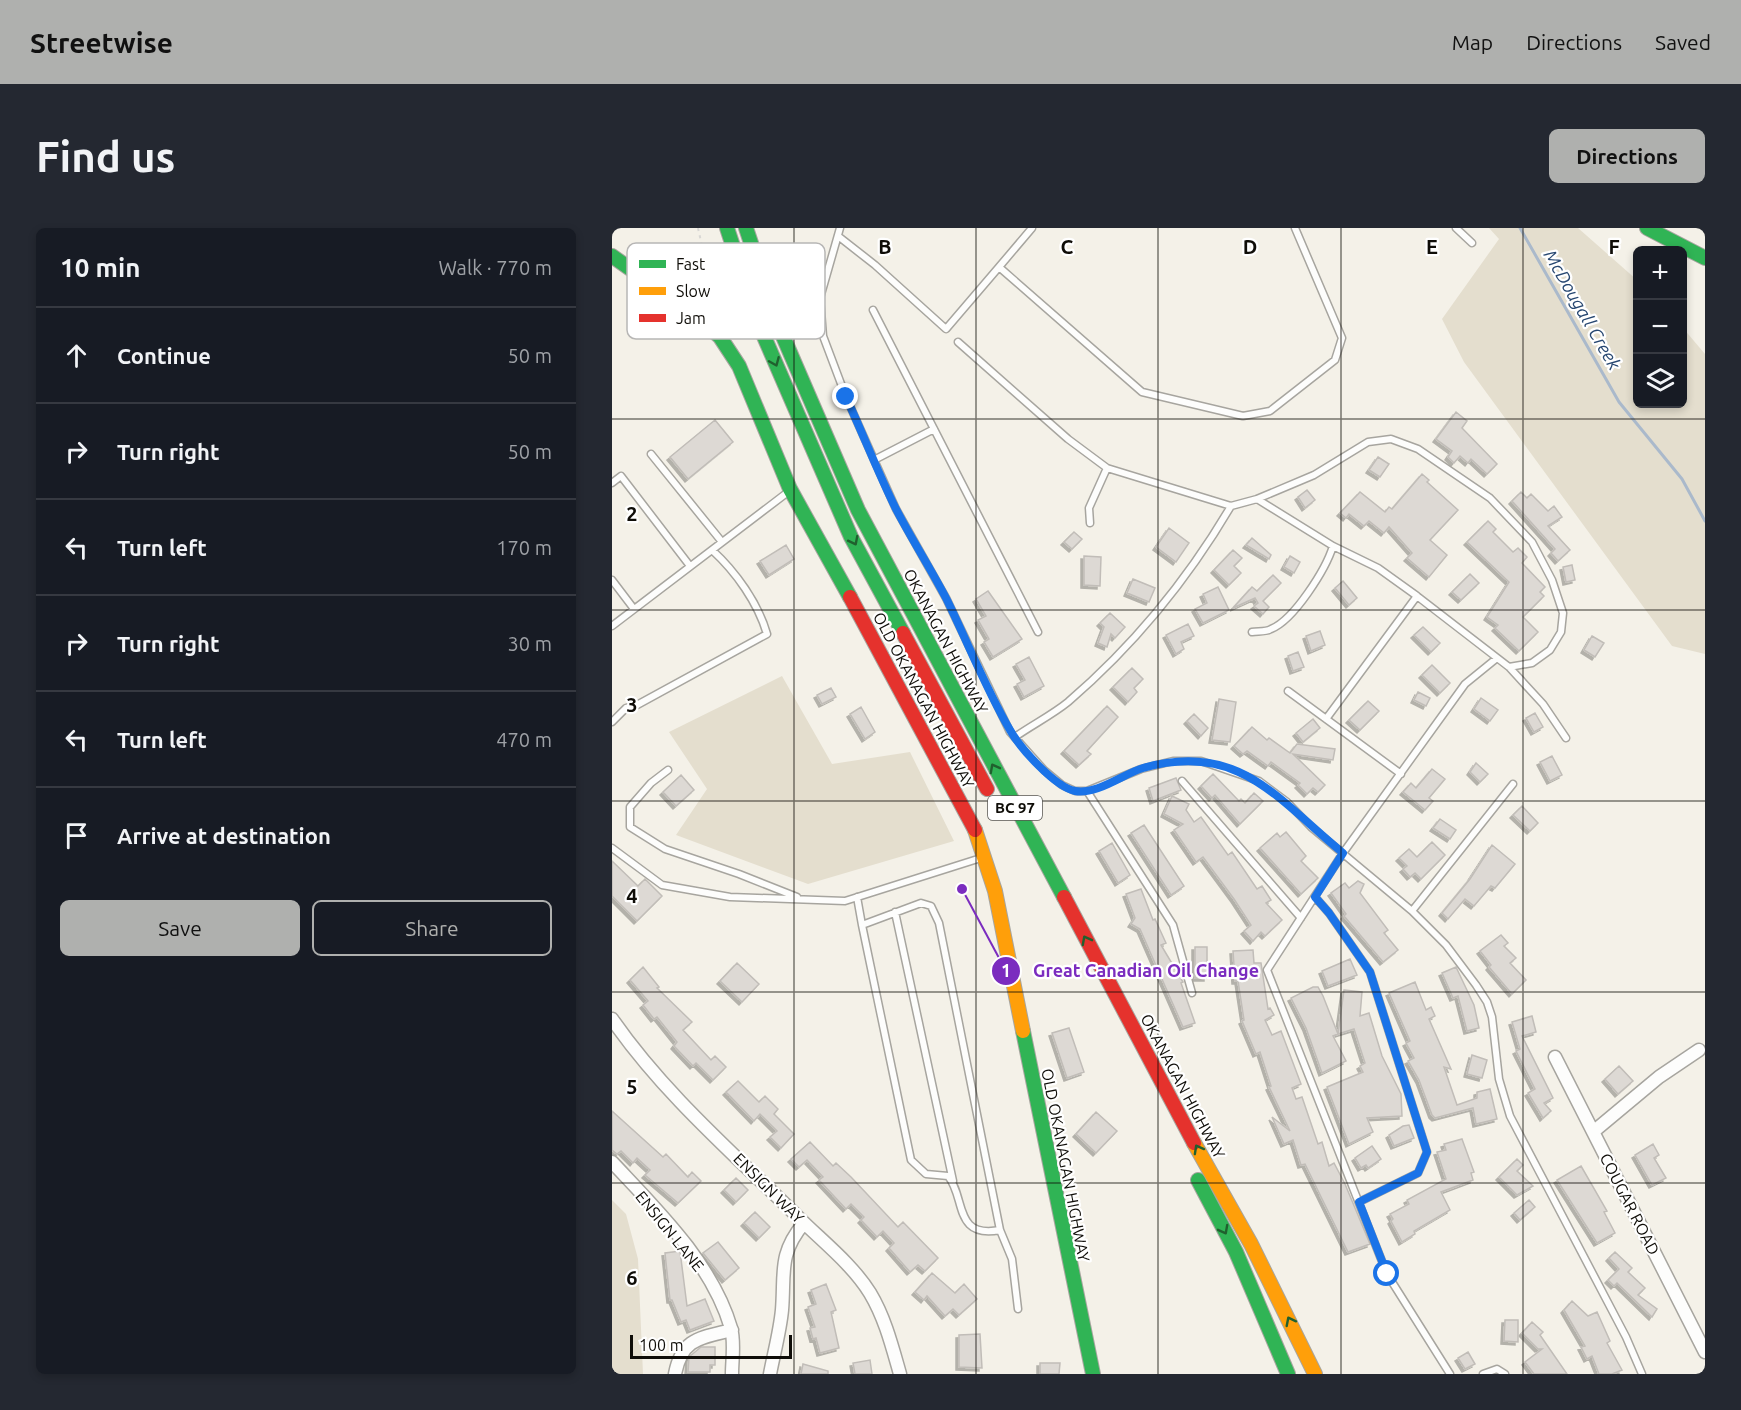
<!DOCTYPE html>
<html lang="en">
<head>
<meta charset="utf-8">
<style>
	body { margin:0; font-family:Ubuntu,sans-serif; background:#242831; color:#f1f3f6 }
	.controls { position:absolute; right:18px; top:18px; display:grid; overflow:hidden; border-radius:9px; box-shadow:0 3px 9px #0003 }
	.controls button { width:54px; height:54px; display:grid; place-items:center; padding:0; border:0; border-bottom:2px solid #363941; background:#171b24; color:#f1f3f6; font:30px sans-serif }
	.scale { position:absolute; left:18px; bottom:15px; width:162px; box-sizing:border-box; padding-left:6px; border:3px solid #0f0d08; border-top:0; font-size:16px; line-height:21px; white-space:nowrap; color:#0f0d08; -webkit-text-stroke:4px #fff; paint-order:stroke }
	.stop { position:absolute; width:18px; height:18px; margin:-14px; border:4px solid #1a73e8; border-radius:50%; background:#fff }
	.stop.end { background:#1a73e8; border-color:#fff; box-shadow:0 2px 6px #0008 }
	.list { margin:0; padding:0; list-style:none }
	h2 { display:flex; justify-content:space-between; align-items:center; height:78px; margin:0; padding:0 24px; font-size:26px }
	h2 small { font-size:20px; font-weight:400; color:#9ea1a6 }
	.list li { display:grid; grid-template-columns:39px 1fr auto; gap:18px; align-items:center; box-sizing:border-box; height:96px; padding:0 24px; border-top:2px solid #363941 }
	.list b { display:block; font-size:22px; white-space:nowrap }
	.list em { font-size:20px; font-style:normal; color:#9ea1a6 }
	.actions { display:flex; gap:12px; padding:18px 24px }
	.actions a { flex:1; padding:14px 0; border:2px solid #afb0ae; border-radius:9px; text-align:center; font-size:21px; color:#afb0ae }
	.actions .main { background:#afb0ae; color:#111 }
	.icon { flex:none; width:33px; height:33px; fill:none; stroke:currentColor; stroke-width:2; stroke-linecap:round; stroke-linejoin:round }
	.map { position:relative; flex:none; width:1093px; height:1146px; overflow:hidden; border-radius:9px }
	header { display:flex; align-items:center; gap:36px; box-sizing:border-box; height:84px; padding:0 30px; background:#afb0ae; color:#111 }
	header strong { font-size:28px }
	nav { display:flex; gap:33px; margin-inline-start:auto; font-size:21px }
	.intro { display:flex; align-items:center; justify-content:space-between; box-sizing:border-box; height:144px; padding:0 36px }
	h1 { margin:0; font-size:42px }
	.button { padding:15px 27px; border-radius:9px; background:#afb0ae; color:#111; font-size:21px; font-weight:700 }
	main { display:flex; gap:36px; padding:0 36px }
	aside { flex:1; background:#171b24; border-radius:9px; box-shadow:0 3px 9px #0003 }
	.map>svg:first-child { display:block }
	.green { fill:#e4dece }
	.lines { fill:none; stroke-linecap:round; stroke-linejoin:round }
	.stream { stroke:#aab9cb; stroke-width:3 }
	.building { fill:#ddd9d4; stroke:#c1bdb8; stroke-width:1.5; filter:url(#shadow) }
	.lane-casing { stroke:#a7a59f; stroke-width:9 }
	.street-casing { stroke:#a7a59f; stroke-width:15 }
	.fast-casing { stroke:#a7a59f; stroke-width:16 }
	.slow-casing { stroke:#a7a59f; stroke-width:16 }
	.jam-casing { stroke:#a7a59f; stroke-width:16 }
	.path { stroke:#d8d7d4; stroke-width:2; stroke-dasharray:3 4.5; stroke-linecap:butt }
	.lane { stroke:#fdfdfc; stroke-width:6 }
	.street { stroke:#fdfdfc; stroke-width:12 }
	.fast { stroke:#30b455; stroke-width:14 }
	.slow { stroke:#ff9f0a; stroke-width:14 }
	.jam { stroke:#e5322d; stroke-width:14 }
	.oneway { stroke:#20602e }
	.route { stroke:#1a73e8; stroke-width:8 }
	.grid { fill:none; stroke:#0f0d08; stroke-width:1.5; stroke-opacity:0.55 }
	.labels { text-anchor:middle; stroke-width:4.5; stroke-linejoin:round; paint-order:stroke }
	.shield { fill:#fff; stroke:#575652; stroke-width:1.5 }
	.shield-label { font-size:15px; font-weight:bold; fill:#0f0d08 }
	.street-label { font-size:16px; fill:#0f0d08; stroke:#fff }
	.water-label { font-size:18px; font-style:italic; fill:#274771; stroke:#fff }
	.key { fill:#fff; stroke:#b7b6b5; stroke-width:1.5 }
	.key-label { font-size:16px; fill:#0f0d08 }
	.grid-label { font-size:20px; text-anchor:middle; font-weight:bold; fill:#0f0d08; stroke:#fff; stroke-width:4.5; stroke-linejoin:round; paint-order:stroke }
	.leader { fill:none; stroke:#7b2cbf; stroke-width:2 }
	.callout-dot { fill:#7b2cbf; stroke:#fff; stroke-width:2 }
	.mark-label { font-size:18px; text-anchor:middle; font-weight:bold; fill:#fff }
	.callout-label { font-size:18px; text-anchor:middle; font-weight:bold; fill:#7b2cbf; stroke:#fff; stroke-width:4.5; stroke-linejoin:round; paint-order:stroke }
</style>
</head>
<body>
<header>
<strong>Streetwise</strong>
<nav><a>Map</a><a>Directions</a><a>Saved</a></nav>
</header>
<div class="intro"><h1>Find us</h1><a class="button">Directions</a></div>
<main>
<aside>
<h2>10 min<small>Walk · 770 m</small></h2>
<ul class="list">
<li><svg class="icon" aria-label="ahead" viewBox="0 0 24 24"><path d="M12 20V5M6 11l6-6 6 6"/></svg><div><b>Continue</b></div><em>50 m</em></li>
<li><svg class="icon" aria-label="right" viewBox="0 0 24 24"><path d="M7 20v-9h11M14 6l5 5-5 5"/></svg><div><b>Turn right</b></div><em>50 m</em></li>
<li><svg class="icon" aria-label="left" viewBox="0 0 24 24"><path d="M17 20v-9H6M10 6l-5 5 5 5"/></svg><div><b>Turn left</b></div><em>170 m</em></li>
<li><svg class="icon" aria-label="right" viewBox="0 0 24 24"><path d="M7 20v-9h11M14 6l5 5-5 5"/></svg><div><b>Turn right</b></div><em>30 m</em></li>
<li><svg class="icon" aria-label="left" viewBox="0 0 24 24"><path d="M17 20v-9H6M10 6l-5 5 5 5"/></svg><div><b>Turn left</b></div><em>470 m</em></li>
<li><svg class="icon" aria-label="arrive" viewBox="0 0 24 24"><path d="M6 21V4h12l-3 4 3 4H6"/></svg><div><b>Arrive at destination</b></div></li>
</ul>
<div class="actions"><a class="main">Save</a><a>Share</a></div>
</aside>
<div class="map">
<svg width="1093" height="1146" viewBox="0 0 1093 1146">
	<defs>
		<filter id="shadow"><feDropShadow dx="-3" dy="3" stdDeviation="0" flood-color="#0004"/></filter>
	</defs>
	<rect width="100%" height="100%" fill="#f4f1e8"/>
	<path class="green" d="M877 0H966L1025 52 1026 176H1070L1071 100 1093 126V426L1060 418 852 134 830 91 887 11Z
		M170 448 220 536 298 524 342 613 196 656 64 607 95 561 57 504Z
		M0 972 14 986 26 1031 31 1146H0Z"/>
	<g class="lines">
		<path class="stream" d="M908 0 1007 174 1070 251 1093 293"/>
	</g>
	<path class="building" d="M844 184 855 193 850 200 885 236 875 246 859 231 856 235 848 228 842 235 836 229 840 223 824 211Z
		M103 192 121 214 76 251 58 229Z
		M766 229 777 236 768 249 757 242Z
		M810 246 817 252 815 254 846 282 818 312 835 327 817 349 795 330 800 325 777 299 772 305 757 293 752 298 737 286 734 290 728 285 748 264 773 284 777 279 780 281Z
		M695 262 703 272 693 280 686 269Z
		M909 264 915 270 919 266 936 283 942 278 950 289 936 298 958 322 946 333 939 325 943 321 900 273Z
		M876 293 884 301 881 304 901 324 906 320 915 329 910 335 933 359 928 364 932 368 911 389 926 404 907 423 883 400 886 397 875 389 897 354 855 314Z
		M557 300 577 315 564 334 544 319Z
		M462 304 470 311 460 321 452 314Z
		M640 310 659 327 657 331 634 317Z
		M174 317 182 331 157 347 148 333Z
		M621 322 630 330 622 338 629 345 617 357 602 342Z
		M472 328 489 329 488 358 472 357Z
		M678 328 688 334 682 345 672 339Z
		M960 337 963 352 954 354 951 339Z
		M858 346 867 355 849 372 840 364Z
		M661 347 669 355 651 373 657 379 651 386 642 378 646 375 643 370 621 380 640 359 645 363Z
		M521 351 543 360 537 374 515 365Z
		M731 353 745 370 737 377 723 360Z
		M606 359 617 382 591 395 583 381 595 375 591 366Z
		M376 363 410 411 381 429 372 414 377 411 366 392 374 388 364 371Z
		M498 385 513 399 503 410 499 406 495 419 486 415 492 399 488 395Z
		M576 396 582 408 569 414 572 421 564 426 554 407Z
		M811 399 828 415 819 424 802 407Z
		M708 403 713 417 699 423 694 408Z
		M980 408 992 415 983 429 972 422Z
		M686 424 692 439 681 443 676 428Z
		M417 429 432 458 412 469 405 456 413 452 404 436Z
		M820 437 838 455 828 465 810 447Z
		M520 440 531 451 522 460 525 464 516 474 501 459Z
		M219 460 224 469 210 476 205 467Z
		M806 464 818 470 814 478 802 472Z
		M869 470 886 482 878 493 862 481Z
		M607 471 624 474 618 514 600 512Z
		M756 473 767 483 748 502 737 492Z
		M495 478 506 489 475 523 479 526 467 537 452 523Z
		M249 479 263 504 253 511 238 486Z
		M923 485 931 499 922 504 914 490Z
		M582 486 596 500 589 508 575 493Z
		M701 491 708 500 691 514 684 505Z
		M640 499 655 512 657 510 678 525 685 516 723 521 721 532 681 526 713 557 706 564 701 560 695 566 686 557 688 555 659 534 656 538 635 523 631 526 622 518Z
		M940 528 950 547 938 553 928 534Z
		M864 535 876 546 868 554 858 544Z
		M820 541 833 551 817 570 821 573 813 582 791 564 799 555 804 560Z
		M601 546 627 573 629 571 633 575 642 565 651 573 628 596 603 567 600 570 589 558Z
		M69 547 82 562 64 578 51 564Z
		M564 550 569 562 541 573 537 560Z
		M560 568 577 576 574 582 582 594 589 589 616 627 620 624 645 661 650 658 659 672 654 675 670 692 653 708 649 704 641 713 632 703 639 697 622 671 591 629 584 634 562 602 571 596 552 586Z
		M910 578 926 595 918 603 901 587Z
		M828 591 844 602 838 611 821 600Z
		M532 597 572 658 559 667 519 605Z
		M674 604 694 628 689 633 706 650 689 666 648 620 665 605 668 609Z
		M820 614 833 627 809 651 803 645 798 649 791 641 795 638 787 630 797 621 805 629Z
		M500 615 518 647 506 655 487 623Z
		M880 617 903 636 883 660 879 658 862 678 853 671 836 691 830 685 858 651Z
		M0 633 26 658 33 651 50 668 25 693 0 668Z
		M746 653 752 656 748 665 776 702 772 705 786 722 771 734 732 688 734 686 719 665 733 655 737 660Z
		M529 661 541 692 543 691 554 715 549 717 571 754 569 755 583 795 571 799 528 701 519 696 523 690 514 666Z
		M889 707 896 715 892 718 904 730 898 735 914 752 900 766 877 739 879 737 868 723Z
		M583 719H595V750H583Z
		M641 722 642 735H649L656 781 658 780 662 787 653 792 660 807 669 803 689 856 680 860 684 871 690 869 706 916 710 914 717 938 722 935 733 956 758 1016 736 1024 693 936 689 937 681 912 672 916 660 889 678 903 657 859 659 858 648 824 644 826 630 793 632 792 626 753H623L621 723Z
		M738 731 745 747 716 758 710 743Z
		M125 735 147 756 130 774 108 753Z
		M31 739 47 759 45 760 80 794 71 802 99 832 103 828 114 839 101 852 84 835 81 838 62 818 65 814 45 789 42 791 31 777 36 773 18 752Z
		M844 739 862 777 867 800 855 803 846 768 841 770 830 745Z
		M803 754 814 782 819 779 823 788 817 791 839 841 832 839 845 877 865 870V864L878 861 885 891 864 896 861 880 823 890 820 887 807 852 796 833 802 830 794 815 798 813 777 765Z
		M701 759H706L711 768 726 806 721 808 734 833 710 845 694 800 679 770Z
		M732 762 750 764 748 788 757 785 770 828 789 866 790 888 755 890 761 904 737 916 715 859 751 844 748 838 753 835 742 801 726 806Z
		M920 788 924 804 910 808 941 870 932 875 939 883 931 890 916 865 923 861 904 823 908 821 900 794Z
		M457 800 472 844 455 850 440 805Z
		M860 827 875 832 870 850 855 846Z
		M1007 838 1021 853 1006 866 993 851Z
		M126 853 147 874 153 868 166 881 162 886 182 906 169 920 158 909 165 903 148 886 142 893 114 864Z
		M0 883 51 929 54 926 76 949 80 944 89 953 66 975 33 947 38 942 25 930 21 935 9 923 5 926 0 922Z
		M484 884 505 903 484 925 464 906Z
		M797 897 802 910 782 918 777 907 791 898Z
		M850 911 862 944 859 945 861 952 829 964 838 982 802 1003 803 1006 790 1014 779 993 781 991 778 986 797 976 795 972 834 951 825 924 834 922 832 916Z
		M198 914 221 938 224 935 239 949 286 999 291 994 326 1030 313 1043 306 1037 298 1044 277 1020 282 1015 271 1003 265 1009 249 992 252 989 239 976 234 981 207 952 211 949 195 932 187 939 179 931Z
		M1041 916 1047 927 1042 930 1054 950 1040 957 1023 927Z
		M760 918 769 931 756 940 754 937 749 940 743 930Z
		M905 931 911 937 905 943 921 958 905 967 887 949Z
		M969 938 995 983 992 984 1003 1005 985 1015 945 952Z
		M124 950 136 962 124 974 112 962Z
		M917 972 923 979 908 992 902 985Z
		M143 984 158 999 147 1010 132 995Z
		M106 1014 127 1040 113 1052 91 1025Z
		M68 1023 75 1078 93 1071 102 1093 78 1102 74 1092 69 1094 60 1072H58L53 1025Z
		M1003 1024 1020 1040 1016 1044 1033 1060 1026 1067 1045 1081 1040 1089 1005 1055 1002 1058 996 1052 1007 1041 997 1030Z
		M320 1045 343 1065 352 1056 365 1071 347 1087 341 1081 333 1088 315 1068 312 1072 303 1064Z
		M214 1056 224 1082 219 1084 227 1120 208 1125 204 1110 201 1111 198 1100 203 1099 196 1079 204 1076 199 1062Z
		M960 1073 976 1088 985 1084 998 1113 995 1115 1010 1142 1000 1146H987L980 1128 975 1131 969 1119 973 1118 952 1082Z
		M893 1092H906V1114L892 1113Z
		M920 1094 931 1104 928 1107 955 1146H922L913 1134 930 1121H926L910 1105Z
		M368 1106 370 1140 347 1139V1107Z
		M89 1119H103V1137H98V1144H76L77 1129Z
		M856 1124 863 1136 853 1141 846 1130Z
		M258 1132 260 1146H243L241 1135Z
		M428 1135H448L447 1146H428Z
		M191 1136 216 1143V1146H189Z"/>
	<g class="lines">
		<defs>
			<path id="lane" d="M228 0 208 70 211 108 234 169 284 281 334 370 398 504 432 542 450 557 463 563H475L529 541 561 533H589L647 553 675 574 699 599 800 683 834 717 864 757 875 774 880 789 887 851 898 888 1014 1109 1030 1146
				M420 0 387 39 530 164 631 188 658 183 723 132 730 110 683 0
				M844 0 860 15
				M226 8 263 37 334 101 387 39
				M261 82 426 404
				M346 114 456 211 495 240 619 278 645 271 721 318 766 340 805 368 897 439 931 476 954 510
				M39 226 110 314
				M262 232 322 201
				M0 255 9 248 78 338
				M645 271 702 247 756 214 779 211 806 221 878 270 920 314 940 352 951 385 949 404 938 422 920 435 897 439
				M478 295 477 280 495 240
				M0 352 22 381
				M0 398 176 264
				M640 404C646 403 654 404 659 401 682 392 714 341 721 318
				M676 463 789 546
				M714 491 805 368
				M0 494 14 480 25 477 155 406C146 375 124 344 100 322
				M403 509C420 497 440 487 456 474 520 419 576 351 619 278
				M56 542 39 555 18 579V599L53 621 127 646 185 669
				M570 553 689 690
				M475 563 561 697 580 765
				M0 620 50 657 118 669 233 673 372 629
				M245 669 250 697 299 932 314 946 336 948C354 969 341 1011 388 1002L327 695 319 678 309 675 250 697
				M703 669 717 685 758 744 815 924 806 945 747 974
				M800 683 901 556
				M283 684 341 953
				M388 1002 400 1031 406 1081
				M838 1146 775 1046 655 742 731 625 853 456 885 430
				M871 1146 885 1141 893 1146"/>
			<path id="street" d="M0 791C52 866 122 926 186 989 210 1013 240 1036 258 1065 273 1090 280 1118 288 1146
				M943 829 1093 1124
				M981 904 1047 849 1087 822
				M0 934C45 982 100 1035 119 1100 123 1114 120 1132 120 1146
				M63 1146C70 1110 88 1110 120 1102
				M158 1146C162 1125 168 1103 170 1082 173 1045 166 1026 192 995"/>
			<path id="fast" d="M115 0 147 97 239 309 291 405
				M134 0 167 99 246 282 452 669
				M1035 0 1093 30
				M0 28 82 86 108 109 127 138 178 261 238 369
				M411 803 481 1146
				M586 952 624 1024 676 1146"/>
			<path id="slow" d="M363 602 383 663 411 803
				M582 915 639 1016 703 1146"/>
			<path id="jam" d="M238 369 363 602
				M291 405 375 561
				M452 669 582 915"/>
		</defs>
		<use href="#lane" class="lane-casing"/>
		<use href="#street" class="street-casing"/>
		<use href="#fast" class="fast-casing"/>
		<use href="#slow" class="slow-casing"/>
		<use href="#jam" class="jam-casing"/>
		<path class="path" d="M86 0 100 64 115 95"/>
		<use href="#lane" class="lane"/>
		<use href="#street" class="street"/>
		<use href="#fast" class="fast"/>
		<use href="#slow" class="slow"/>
		<use href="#jam" class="jam"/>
	</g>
	<defs><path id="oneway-chevron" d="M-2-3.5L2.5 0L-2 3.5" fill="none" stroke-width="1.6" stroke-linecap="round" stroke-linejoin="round" transform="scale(1.5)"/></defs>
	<g class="oneway">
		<use href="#oneway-chevron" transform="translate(163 134) rotate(67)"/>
		<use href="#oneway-chevron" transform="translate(242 313) rotate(63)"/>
		<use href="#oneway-chevron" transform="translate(382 540) rotate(-118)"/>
		<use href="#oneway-chevron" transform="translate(474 712) rotate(-118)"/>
		<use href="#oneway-chevron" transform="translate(586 921) rotate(-119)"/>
		<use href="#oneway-chevron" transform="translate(612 1002) rotate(62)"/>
		<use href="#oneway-chevron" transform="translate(678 1093) rotate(-117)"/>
	</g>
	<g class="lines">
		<path class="route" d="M234 169C251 206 266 245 284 281 300 312 319 341 335 372 356 415 374 461 398 502 408 520 443 559 463 563 485 567 511 546 531 540 627 513 665 571 731 625L703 669 717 685 758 744 815 924 806 945 747 974 775 1046"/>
	</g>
	<path class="grid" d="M182 0V1146M364 0V1146M546 0V1146M729 0V1146M911 0V1146M0 191H1093M0 382H1093M0 573H1093M0 764H1093M0 955H1093"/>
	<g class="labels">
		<rect class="shield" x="376" y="568" width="54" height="24" rx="4.5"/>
		<g class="shield-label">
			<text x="403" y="585">BC 97</text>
		</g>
		<g class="street-label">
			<text transform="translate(334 413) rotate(62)" y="6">OKANAGAN HIGHWAY</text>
			<text transform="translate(312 472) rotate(62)" y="6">OLD OKANAGAN HIGHWAY</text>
			<text transform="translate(571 858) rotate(62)" y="6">OKANAGAN HIGHWAY</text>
			<text transform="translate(454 937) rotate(79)" y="6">OLD OKANAGAN HIGHWAY</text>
			<text transform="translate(157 960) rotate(45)" y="6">ENSIGN WAY</text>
			<text transform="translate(1018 976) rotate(63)" y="6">COUGAR ROAD</text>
			<text transform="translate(58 1003) rotate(51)" y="6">ENSIGN LANE</text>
		</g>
		<g class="water-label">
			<text transform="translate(970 82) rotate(60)" y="6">McDougall Creek</text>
		</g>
	</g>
	<rect x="15" y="15" width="198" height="96" rx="9" class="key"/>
	<rect x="27" y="32" width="27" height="8" fill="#30b455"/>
	<rect x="27" y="59" width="27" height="8" fill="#ff9f0a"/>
	<rect x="27" y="86" width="27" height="8" fill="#e5322d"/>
	<g class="key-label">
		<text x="64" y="42">Fast</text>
		<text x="64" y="69">Slow</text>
		<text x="64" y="96">Jam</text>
	</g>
	<g class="grid-label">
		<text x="273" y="26">B</text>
		<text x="455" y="26">C</text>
		<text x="638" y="26">D</text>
		<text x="820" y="26">E</text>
		<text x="1002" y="26">F</text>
		<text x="20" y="293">2</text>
		<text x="20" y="484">3</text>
		<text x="20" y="675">4</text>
		<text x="20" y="866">5</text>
		<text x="20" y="1057">6</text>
	</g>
	<path class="leader" d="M350 661L394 743"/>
	<g class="callout-dot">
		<circle cx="350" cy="661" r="6"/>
		<circle cx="394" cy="743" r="15"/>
	</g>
	<g class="mark-label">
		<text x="394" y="749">1</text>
	</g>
	<g class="callout-label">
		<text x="534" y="749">Great Canadian Oil Change</text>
	</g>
</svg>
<div class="controls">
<button>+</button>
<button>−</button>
<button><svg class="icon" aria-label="layers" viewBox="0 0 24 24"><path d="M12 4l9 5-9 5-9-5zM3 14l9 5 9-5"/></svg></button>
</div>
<div class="scale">100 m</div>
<div class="stop" style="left:775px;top:1046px"></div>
<div class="stop end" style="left:234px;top:169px"></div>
</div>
</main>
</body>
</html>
